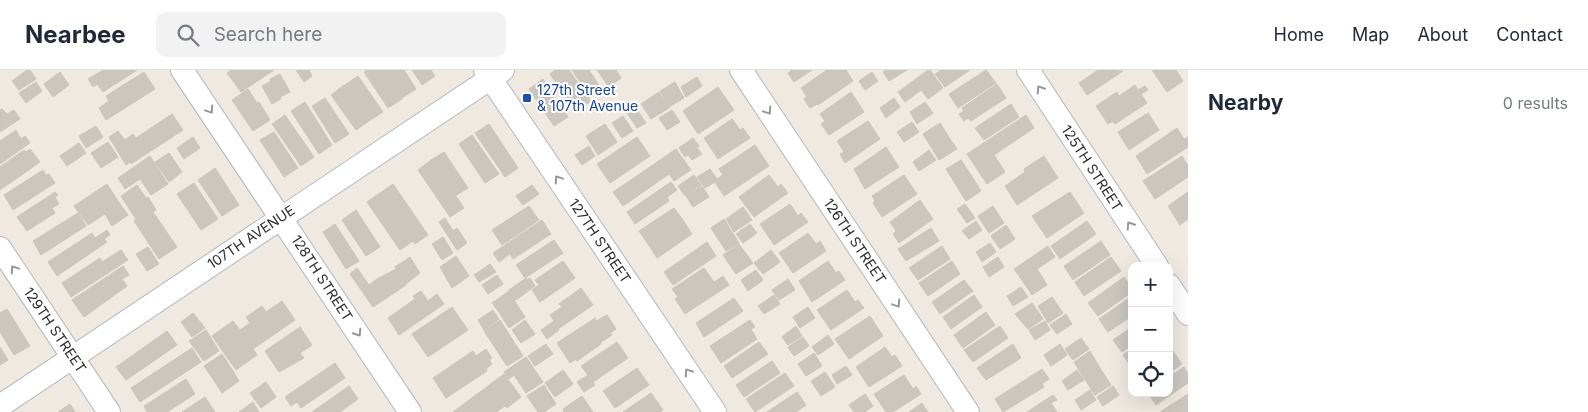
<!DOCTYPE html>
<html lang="en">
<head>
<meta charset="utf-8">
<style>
	body { margin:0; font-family:Inter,sans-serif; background:#f2f2f3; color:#1f2937 }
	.controls { position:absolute; right:15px; bottom:15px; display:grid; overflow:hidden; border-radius:10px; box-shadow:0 5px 20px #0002 }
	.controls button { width:45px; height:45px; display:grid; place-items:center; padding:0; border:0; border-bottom:1px solid #e0e1e3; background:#fff; color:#1f2937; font:25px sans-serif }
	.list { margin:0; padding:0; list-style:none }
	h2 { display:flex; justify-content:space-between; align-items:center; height:65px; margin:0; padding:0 20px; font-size:21px }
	h2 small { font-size:16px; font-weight:400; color:#747a83 }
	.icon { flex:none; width:28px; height:28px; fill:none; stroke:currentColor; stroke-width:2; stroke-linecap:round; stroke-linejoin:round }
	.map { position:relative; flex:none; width:1188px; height:342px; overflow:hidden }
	header { display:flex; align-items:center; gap:30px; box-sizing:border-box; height:70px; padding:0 25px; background:#fff; border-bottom:1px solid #e0e1e3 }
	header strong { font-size:24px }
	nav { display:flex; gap:28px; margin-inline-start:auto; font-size:18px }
	.search { width:350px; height:45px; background:#f2f2f3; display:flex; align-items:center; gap:12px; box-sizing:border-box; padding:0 18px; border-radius:10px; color:#747a83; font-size:19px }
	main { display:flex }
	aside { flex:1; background:#fff }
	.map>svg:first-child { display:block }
	.building { fill:#cbc7bf; stroke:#cbc5ba }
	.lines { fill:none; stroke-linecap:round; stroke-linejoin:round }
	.minor-casing { stroke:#b4b7c1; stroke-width:24 }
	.minor { stroke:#fff; stroke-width:22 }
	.oneway { stroke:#969696 }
	.transit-dot { fill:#1a4fb4; stroke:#fff; stroke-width:2 }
	.labels { text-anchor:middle; stroke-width:4; stroke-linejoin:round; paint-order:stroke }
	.transit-label { font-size:14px; fill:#164399; stroke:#fff; text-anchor:start }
	.street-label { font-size:14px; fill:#2e2e2e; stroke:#fff }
</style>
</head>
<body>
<header>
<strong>Nearbee</strong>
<div class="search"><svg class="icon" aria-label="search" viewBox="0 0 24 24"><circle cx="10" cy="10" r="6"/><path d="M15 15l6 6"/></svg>Search here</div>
<nav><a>Home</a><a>Map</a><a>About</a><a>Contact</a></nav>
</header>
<main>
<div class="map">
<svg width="1188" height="342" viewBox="0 0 1188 342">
	<rect width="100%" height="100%" fill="#efe9e1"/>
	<path class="building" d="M27 0H30L36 9 19 20 12 11Z
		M103 0H137L103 22 97 14 93 17 88 9Z
		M231 0H274L241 22 227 3Z
		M296 0H309L312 6 304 12Z
		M367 0H382L402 29 388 38 364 2Z
		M383 0H404L416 19 402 28Z
		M412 0H431L435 6 422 15Z
		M555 0H569L591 31 576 42 550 4Z
		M572 0H589L602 20 590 27Z
		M597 0H616L621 8 609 17Z
		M790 0H812L794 12 788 3 791 1Z
		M827 0H846L853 11 818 35 817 34 810 38 804 29 807 27 801 18Z
		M886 0H907L889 11 883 2Z
		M928 0H930L943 18 928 29 921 20 905 32 898 22Z
		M941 0H970L945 17 935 4Z
		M986 0 996 13 958 38 949 24Z
		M1098 0 1123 1 1087 25 1079 13Z
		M1152 0H1176L1183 11 1167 22Z
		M60 2 69 15 53 27 44 14Z
		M144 2 155 19 106 50 99 38 109 31 106 26Z
		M872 2 878 11 865 20 859 11Z
		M280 4 290 22 280 27 270 9Z
		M358 6 383 42 369 51 345 15Z
		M697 7 702 16 686 27 681 17Z
		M543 9 568 47 554 56 529 19Z
		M271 11 281 29 272 34 262 16Z
		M36 12 42 21 26 33 19 23Z
		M675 12 684 28 669 37 660 21Z
		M997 14 1006 28 971 51 968 48 964 51 959 44 964 41 962 38Z
		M344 15 369 51 356 60 331 25Z
		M1135 15 1138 20 1145 16 1148 20 1141 24 1147 33 1115 54 1113 51 1108 54 1096 36 1117 22 1119 26Z
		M718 17 734 40 698 64 683 41Z
		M248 19 257 33 259 32 270 50 253 61 232 30Z
		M659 22 669 38 651 49 641 34Z
		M851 22 864 42 829 65 821 54 825 51 820 44Z
		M325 28 349 64 335 73 312 36Z
		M894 28 900 37 886 48 880 38Z
		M305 32 332 75 319 84 291 41Z
		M925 32 933 43 917 54 910 42Z
		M1011 34 1019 47 984 70 975 58Z
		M635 37 646 53 637 58 627 43Z
		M2 39 7 44 14 40 20 49 0 62V40Z
		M672 40 680 52 667 60 659 48Z
		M1148 43 1159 60 1129 80 1118 62Z
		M172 44 183 60 131 94 130 92 126 95 109 67 118 61 125 70 133 64 136 68Z
		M285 45 314 87 301 96 272 54Z
		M1026 45 1034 58 994 85 1005 102 987 114 967 84Z
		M623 46 633 61 622 68 612 53Z
		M732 49 740 60 743 58 750 68 718 89 704 68Z
		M868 51 880 69 845 93 840 84 844 82 837 71Z
		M912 52 919 62 904 72 897 62Z
		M940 53 950 69 933 80 923 64Z
		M489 54 518 98 505 107 475 63Z
		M605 54 617 72 598 85 586 66Z
		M96 56 103 67 86 78 79 66Z
		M1177 58 1184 69 1188 67V77L1147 104 1136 86Z
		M16 60 21 69 25 66 30 73 0 94V71Z
		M274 62 298 98 284 107 260 70Z
		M472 65 499 104 485 113 459 74Z
		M193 67 200 78 184 89 177 78Z
		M637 67 650 86 610 113 597 94Z
		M693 68 699 76 697 78 702 84 692 90 688 85 685 87 679 78Z
		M950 69 957 79 939 90 933 80Z
		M108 72 118 87 101 98 91 83Z
		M79 73 86 83 67 96 60 86Z
		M755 75 769 96 733 120 719 99Z
		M589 76 595 86 582 95 575 85Z
		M886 77 899 97 865 119 854 99Z
		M30 79 40 92 0 120V97L24 80 26 82Z
		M676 79 691 100 674 111 669 104 659 111 650 97Z
		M929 80 936 90 919 101 913 92Z
		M444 82 468 118 455 126 431 90Z
		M169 83 182 102 169 112 155 92Z
		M150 86 168 114 151 125 140 109 125 119 118 108Z
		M1044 86 1058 108 1017 135 1005 116 1025 102 1024 99Z
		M1182 86 1188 96V107L1155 129 1143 111Z
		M431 90 464 138 450 147 418 100Z
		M961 90 971 105 956 115 946 99Z
		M650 97 659 111 623 136 613 122Z
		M215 98 239 135 222 146 198 110Z
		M710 99 717 109 723 105 732 121 724 126 715 112 705 118 697 107Z
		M43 100 46 105 49 104 55 113 13 140 4 125Z
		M694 105 701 115 685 126 678 116Z
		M769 105 778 117 781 114 788 123 754 147 739 127Z
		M904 105 917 124 882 147 873 133 875 131 872 126Z
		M971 105 981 121 966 131 956 115Z
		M671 112 677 120 667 127 669 131 635 154 627 142Z
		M194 113 218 149 201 160 177 124Z
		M107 114 120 134 88 155 74 136Z
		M393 114 428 165 415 174 380 123Z
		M137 115 146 128 148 127 156 140 153 142 177 177 159 189 134 151 136 149 121 126Z
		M532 115 539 124 523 135 516 126Z
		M702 116 709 127 693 137 686 126Z
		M55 122 58 125 55 127 59 134 52 138 55 143 27 161 17 147Z
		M1070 122 1084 143 1047 168 1032 146Z
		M1188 122V149L1180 155 1168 136Z
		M380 123 413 171 400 180 367 132Z
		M920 130 933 149 899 173 893 164 896 161 890 152Z
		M120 134 128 145 112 156 105 144Z
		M790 134 798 146 801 143 808 152 774 175 760 154Z
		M965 134 975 148 967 153 957 139Z
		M529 136 539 150 502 175 492 160Z
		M993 136 1004 153 989 163 978 146Z
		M743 137 752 150 734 162 726 149Z
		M674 138 683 150 648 174 639 161Z
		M356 140 380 177 366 186 342 150Z
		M78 143 86 156 41 185 33 171Z
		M445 148 453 161 457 158 467 173 457 180 439 152Z
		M724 149 739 173 726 181 711 158Z
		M542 150 551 164 513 189 510 184 499 192 493 183Z
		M683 150 692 164 657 188 648 174Z
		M976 151 982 160 969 169 962 161Z
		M1087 151 1096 164 1060 189 1051 176Z
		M335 154 359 191 346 199 323 162Z
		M750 154 757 163 743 173 736 164Z
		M1006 155 1015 169 1000 179 991 166Z
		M931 158 939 171 906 191 898 179Z
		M107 160 110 165 104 169 107 172 57 206 48 192 92 163 95 168Z
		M808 163 816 174 820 171 826 181 793 203 779 183Z
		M443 167 453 183 442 190 432 174Z
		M554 170 563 183 525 208 516 195Z
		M1101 171 1110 185 1073 210 1064 196Z
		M707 172 716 186 673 215 664 202Z
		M990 173 996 182 982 192 976 182Z
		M739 174 753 193 736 204 723 185Z
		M942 176 950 189 918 210 909 198Z
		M1048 176 1055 187 1037 199 1041 205 1026 216 1014 199Z
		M148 177 159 194 147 201 136 184Z
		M121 180 128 190 71 227 62 213 100 188 102 192Z
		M771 180 780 192 763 204 754 193Z
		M456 186 469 206 452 218 440 197Z
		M410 187 420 203 406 214 395 197Z
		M998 187 1004 197 989 207 983 197Z
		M1111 187 1121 201 1084 226 1075 212Z
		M563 191 575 208 540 232 532 220 539 215 535 210Z
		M828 191 836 203 839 201 845 210 812 232 799 211Z
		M952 191 960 204 928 226 919 213Z
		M490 194 496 202 479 212 474 205Z
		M123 196 129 205 122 209 127 216 84 247 72 230Z
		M357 198 369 215 377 209 388 227 373 237 350 204Z
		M704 198 714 212 723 206 729 215 685 244 675 229 678 227 672 219Z
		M396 199 406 215 388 227 377 209Z
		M756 200 763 210 748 221 741 210Z
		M497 205 503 214 488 224 482 215Z
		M1041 205 1047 215 1032 225 1026 216Z
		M1124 207 1132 218V222L1098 246 1088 233Z
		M526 208 527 210 530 208 535 216 516 230 509 220Z
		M788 209 795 220 779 230 772 220Z
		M964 210 973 221 940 244 932 232Z
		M1021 217 1028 227 1013 236 1007 226Z
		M581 218 593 235 558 259 559 260 547 269 541 260 554 251 550 245 562 237 559 234Z
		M847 220 855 232 858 230 864 238 831 260 817 240Z
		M421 221 428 231 437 224 444 234 399 265 388 248 415 229 413 226Z
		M509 221 515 230 498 241 492 233Z
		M774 225 780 234 764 244 758 236Z
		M974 225 982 237 951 259 943 247Z
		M1132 226V246L1108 262 1099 249Z
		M1052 227 1063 243 1048 253 1038 236Z
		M734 228 743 241 704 267 696 253Z
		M514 230 525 247 509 258 498 241Z
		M282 231 295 250 253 279 257 285 236 300 212 266 233 251 240 260 250 253 246 247 262 236 266 242Z
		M1032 233 1043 249 1028 259 1015 244Z
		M452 237 468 260 428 287 412 264Z
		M808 237 815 248 800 258 793 247Z
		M7 239 30 276 14 285 0 262V243Z
		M493 240 499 249 484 260 478 250Z
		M986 242 995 255 963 278 954 265Z
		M193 243 205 258 192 267 181 252Z
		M1066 244 1072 254 1057 264 1050 255Z
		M607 245 616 259 610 263 612 265 600 273 601 274 577 291 576 289 570 293 557 273 595 248 596 251Z
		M870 246 883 266 849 289 835 269Z
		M500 250 523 286 507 296 484 261Z
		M525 250 535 264 521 273 512 260Z
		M750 250 755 257 751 259 757 269 721 293 710 276Z
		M1045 251 1050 260 1035 270 1029 260Z
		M796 256 802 266 788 275 782 267Z
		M1000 256 1008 268 973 292 964 280Z
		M300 257 312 275 300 283 304 288 279 302 265 281Z
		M1132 257V275L1122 282 1113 270Z
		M206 260 219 281 204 291 189 271Z
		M167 261 177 275 126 310 116 297Z
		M828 265 834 274 818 285 812 277Z
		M803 267 809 276 794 286 788 277Z
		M1081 268 1089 279 1073 290 1065 279Z
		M617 272 628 288 593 312 595 315 584 322 577 312 588 305 581 296Z
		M759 272 768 284 732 308 724 296Z
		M546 274 553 284 535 296 528 286Z
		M1013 274 1021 288 986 310 977 298Z
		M1060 274 1067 285 1051 296 1044 285Z
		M0 277 8 290 0 295Z
		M885 277 892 287 895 285 902 296 869 317 856 297Z
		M192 278 201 292 140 332 131 318Z
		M486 279 492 288 489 290 492 294 486 299 487 301 446 328 433 308 473 281 476 286Z
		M1132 279V298L1123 285Z
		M1172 280 1182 294 1169 303V283Z
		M1090 281 1100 298 1084 308 1074 292Z
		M814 283 822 296 806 306 798 294Z
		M222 284 233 301 215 312 204 296Z
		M526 287 543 312 526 323 514 305 509 309 504 302Z
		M772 291 780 303 744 327 736 315Z
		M335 293 345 308 301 338 297 332 291 336 285 327Z
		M846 296 852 305 837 314 832 305Z
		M1184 297 1188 304V313L1156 335 1148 323H1169V307Z
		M637 298 649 315 615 338 603 321Z
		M1100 298 1111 315 1095 325 1084 308Z
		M1042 299 1049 309 1042 314 1044 317 1003 342 995 329Z
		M563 300 573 314 555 327 545 313Z
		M1077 300 1084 310 1068 320 1062 311Z
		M233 301 239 311 222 323 215 312Z
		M825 302 835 317 821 326 811 311Z
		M785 303 794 316 755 342 746 329Z
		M504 304 521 327 507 338 505 336 496 342H453Z
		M904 305 913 319 916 316 921 324 893 342H886L874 324Z
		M186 309 195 324 167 342H147L144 336Z
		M266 312 276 327 261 338 250 323Z
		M544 315 556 334 544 342H538L527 326Z
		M349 316 358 329 340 342H312Z
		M1113 316 1119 325 1103 336 1097 327Z
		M1090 320 1096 330 1081 340 1075 330Z
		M797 322 806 335 796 342H767Z
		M651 323 663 340 660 342H623Z
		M865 324 873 336 865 342H854L849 335Z
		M1188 324V342H1160Z
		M1053 325 1057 330 1051 333 1057 342H1027Z
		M582 326 593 342H564L563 339Z
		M205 327 215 342H182Z
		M253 332 259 342H239Z
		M922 333 928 342H909Z
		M70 334 75 342H58Z"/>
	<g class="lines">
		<defs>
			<path id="minor" d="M182 0 410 342
				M485 0 715 342
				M741 0 968 342
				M1028 0 1157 196
				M0 178 109 342
				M1169 215 1188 244
				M0 336 503 0"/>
		</defs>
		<use href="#minor" class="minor-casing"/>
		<use href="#minor" class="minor"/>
	</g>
	<defs><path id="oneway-chevron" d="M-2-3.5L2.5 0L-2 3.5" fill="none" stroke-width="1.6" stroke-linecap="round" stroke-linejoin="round" transform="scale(1.25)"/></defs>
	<g class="oneway">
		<use href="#oneway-chevron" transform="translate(1040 19) rotate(-123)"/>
		<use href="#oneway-chevron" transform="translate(210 40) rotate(56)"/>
		<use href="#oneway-chevron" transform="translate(768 41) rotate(56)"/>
		<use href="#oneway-chevron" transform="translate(558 109) rotate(-124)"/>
		<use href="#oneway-chevron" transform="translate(1130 155) rotate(-123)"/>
		<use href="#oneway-chevron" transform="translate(14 199) rotate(-124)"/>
		<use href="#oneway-chevron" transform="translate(897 234) rotate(56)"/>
		<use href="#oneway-chevron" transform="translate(358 263) rotate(57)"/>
		<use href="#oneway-chevron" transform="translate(688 302) rotate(-124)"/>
	</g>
	<rect class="transit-dot" x="522" y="23" width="10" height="10" rx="2.5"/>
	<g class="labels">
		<g class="transit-label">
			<text x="537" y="25">127th Street<tspan x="537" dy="16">&amp; 107th Avenue</tspan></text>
		</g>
		<g class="street-label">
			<text transform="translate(1092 98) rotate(57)" y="5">125TH STREET</text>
			<text transform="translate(251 167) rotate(-34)" y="5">107TH AVENUE</text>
			<text transform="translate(600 171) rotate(56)" y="5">127TH STREET</text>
			<text transform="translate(855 171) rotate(56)" y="5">126TH STREET</text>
			<text transform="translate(322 208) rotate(57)" y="5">128TH STREET</text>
			<text transform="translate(55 260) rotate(56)" y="5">129TH STREET</text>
		</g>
	</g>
</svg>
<div class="controls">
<button>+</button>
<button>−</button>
<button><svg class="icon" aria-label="locate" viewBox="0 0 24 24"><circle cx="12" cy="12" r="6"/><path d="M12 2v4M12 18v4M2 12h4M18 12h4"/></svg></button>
</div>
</div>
<aside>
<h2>Nearby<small>0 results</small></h2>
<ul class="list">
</ul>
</aside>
</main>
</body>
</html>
